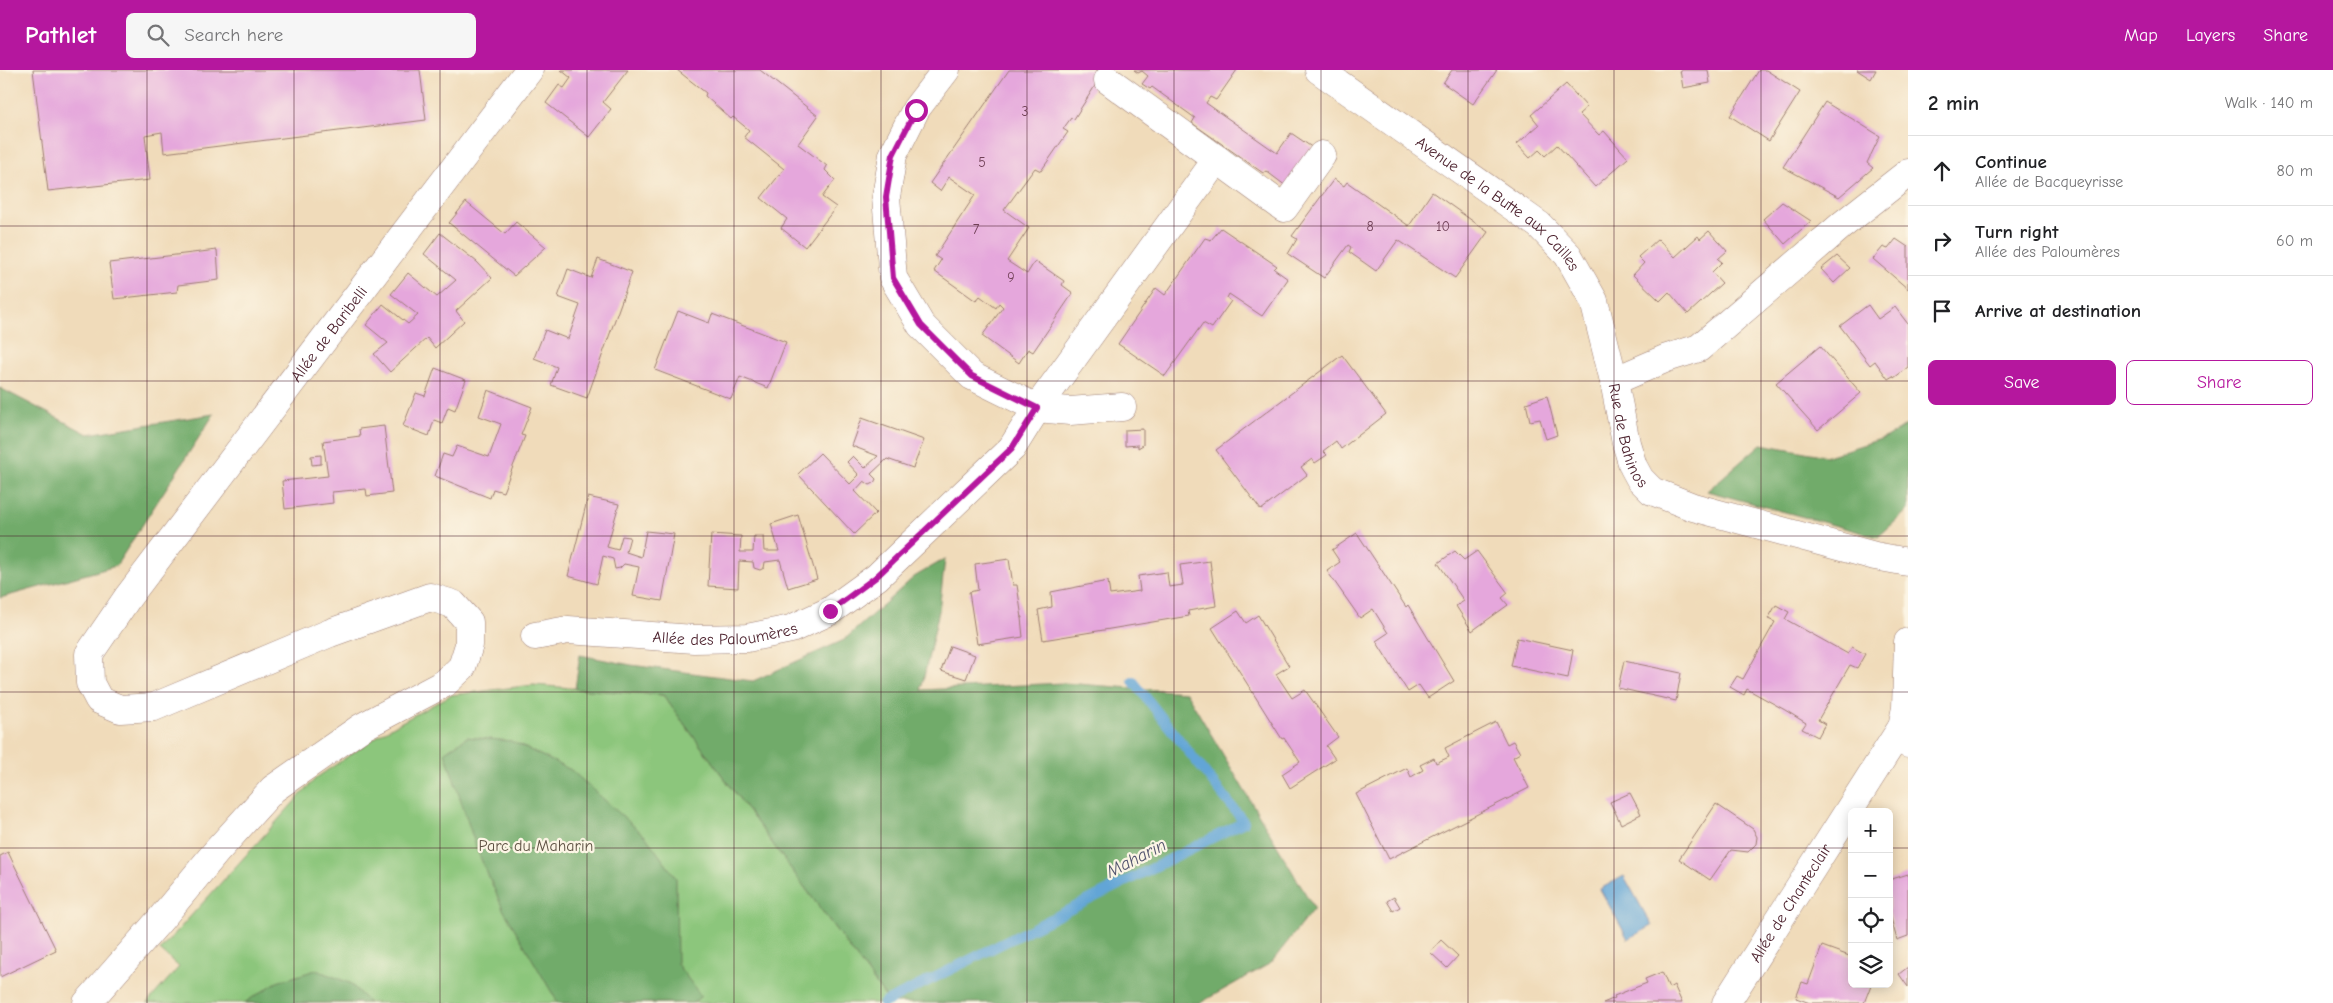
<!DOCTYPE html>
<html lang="en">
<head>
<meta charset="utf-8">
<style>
	body { margin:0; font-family:"Comic Neue",sans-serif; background:#f6f6f6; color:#202124 }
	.controls { position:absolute; right:15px; bottom:15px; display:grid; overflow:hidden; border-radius:8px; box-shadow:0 2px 12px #0003 }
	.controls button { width:45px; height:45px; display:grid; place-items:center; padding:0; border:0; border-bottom:1px solid #e0e0e0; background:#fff; color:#202124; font:25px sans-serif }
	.stop { position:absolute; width:15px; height:15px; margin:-11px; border:4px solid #b5179e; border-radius:50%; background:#fff }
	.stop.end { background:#b5179e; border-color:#fff; box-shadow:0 1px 5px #0008 }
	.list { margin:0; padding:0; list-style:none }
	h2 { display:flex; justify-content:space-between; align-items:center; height:65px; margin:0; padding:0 20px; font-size:21px }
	h2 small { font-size:16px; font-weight:400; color:#757577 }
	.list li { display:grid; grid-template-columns:32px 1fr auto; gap:15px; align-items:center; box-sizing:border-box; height:70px; padding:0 20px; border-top:1px solid #e0e0e0 }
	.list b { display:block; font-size:19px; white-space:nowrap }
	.list p { margin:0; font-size:16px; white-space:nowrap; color:#757577 }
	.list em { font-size:16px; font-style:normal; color:#757577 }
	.actions { display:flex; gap:10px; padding:15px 20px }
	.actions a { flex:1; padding:11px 0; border:1px solid #b5179e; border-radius:8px; text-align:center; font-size:18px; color:#b5179e }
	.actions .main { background:#b5179e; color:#fff }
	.icon { flex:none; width:28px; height:28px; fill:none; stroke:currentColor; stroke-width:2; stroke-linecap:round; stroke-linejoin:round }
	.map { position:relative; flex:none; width:1908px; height:933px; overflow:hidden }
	header { display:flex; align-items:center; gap:30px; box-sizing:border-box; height:70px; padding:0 25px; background:#b5179e; color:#fff }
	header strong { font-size:24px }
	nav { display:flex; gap:28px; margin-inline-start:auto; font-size:18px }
	.search { width:350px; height:45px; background:#f6f6f6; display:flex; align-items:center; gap:12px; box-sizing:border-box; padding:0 18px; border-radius:8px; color:#757577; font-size:19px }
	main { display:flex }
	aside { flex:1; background:#fff }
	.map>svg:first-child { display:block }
	.green { fill:#8cc67b; stroke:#6b7253 }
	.forest { fill:#71ab6b; stroke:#5e654b }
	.water { fill:#62a5d6; stroke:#566280 }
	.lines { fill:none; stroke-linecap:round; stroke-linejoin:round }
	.stream { stroke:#62a5d6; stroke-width:10 }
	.building { fill:#e5a7dc }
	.minor-casing { stroke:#9d7d72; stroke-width:29 }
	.minor { stroke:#fff; stroke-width:28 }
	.route { stroke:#b5179e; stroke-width:6 }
	.grid { fill:none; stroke:#4a1f2b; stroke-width:1; stroke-opacity:0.55 }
	.labels { text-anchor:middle; stroke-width:4.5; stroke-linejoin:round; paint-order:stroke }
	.number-label { font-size:14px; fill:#714157 }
	.street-label { font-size:16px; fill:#4a1f2b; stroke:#fcf5e5 }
	.park-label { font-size:16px; fill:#5e5143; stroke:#fcf5e5 }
	.water-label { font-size:18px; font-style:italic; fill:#54556f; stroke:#fcf5e5 }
</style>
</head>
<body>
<header>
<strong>Pathlet</strong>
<div class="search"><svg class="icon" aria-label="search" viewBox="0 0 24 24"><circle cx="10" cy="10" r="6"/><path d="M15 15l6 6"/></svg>Search here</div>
<nav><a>Map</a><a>Layers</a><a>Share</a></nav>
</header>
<main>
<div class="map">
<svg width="1908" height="933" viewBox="0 0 1908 933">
	<rect width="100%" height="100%" fill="#fcf5e5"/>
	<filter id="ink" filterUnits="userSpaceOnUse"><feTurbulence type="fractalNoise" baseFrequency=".02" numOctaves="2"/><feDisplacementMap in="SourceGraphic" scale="10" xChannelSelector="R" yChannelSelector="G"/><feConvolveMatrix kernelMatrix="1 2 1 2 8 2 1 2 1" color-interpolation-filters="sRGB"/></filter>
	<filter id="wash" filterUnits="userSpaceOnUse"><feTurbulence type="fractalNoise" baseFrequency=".0096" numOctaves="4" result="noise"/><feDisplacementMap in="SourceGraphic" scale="20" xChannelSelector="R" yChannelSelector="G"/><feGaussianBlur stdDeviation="1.12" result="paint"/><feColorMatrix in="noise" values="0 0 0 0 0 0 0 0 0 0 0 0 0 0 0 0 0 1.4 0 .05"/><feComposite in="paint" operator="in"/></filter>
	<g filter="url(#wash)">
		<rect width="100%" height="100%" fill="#f0dbba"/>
		<path class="green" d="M533 615 663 625 890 933H147L179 897 160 880 316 708 385 661 451 625Z"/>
		<path class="forest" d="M0 318 88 364 214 344 116 496 0 528Z
			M1908 354V440L1878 467 1707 421 1761 374 1827 386 1887 367Z
			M945 489 939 541 921 620 1064 613 1186 622 1314 838 1271 893 1200 933H890L663 625 575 619 580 585 631 595 753 611 844 570 914 507Z
			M467 667 511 671 571 700 646 767 676 808 677 894 701 926 693 933H558L503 839 477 780 445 682Z
			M316 900 350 913 369 933H244L277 912Z"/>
		<path class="water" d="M1624 806 1652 856 1628 869 1600 819Z"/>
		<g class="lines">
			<path class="stream" d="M884 933 1244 752 1133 611"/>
		</g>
		<g id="blocks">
			<path class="building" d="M33 0H420L426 50 164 83 162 62 145 65 150 110 48 121Z
				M561 0H628L603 32 611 39 589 67 546 33 559 15 564 18 571 8Z
				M677 0H760L818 46 798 74 827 96 825 100 835 110 822 127 836 137 805 177 781 158 787 149 761 128 784 99 744 67 749 60 733 47 731 49 705 26 706 23Z
				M1009 0H1105L1074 49 1071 48 1063 59 1068 62 1041 101 1035 98 1004 140 1029 158 1007 191 1027 204 1035 191 1064 211 1062 215 1073 223 1033 282 1028 279 1019 293 982 266 1003 237 999 233 996 238 980 226 976 231 934 201 941 190 935 186 975 125 949 107 940 121 930 113Z
				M1134 0H1237L1216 30 1210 27 1206 33 1277 83 1291 63 1313 78 1286 116 1266 101 1263 103 1192 53 1195 48 1152 17 1150 19 1142 14 1148 6 1142 1 1138 3Z
				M1452 0H1497L1473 34 1443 13Z
				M1680 0H1708L1710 13 1683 18Z
				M1759 0H1766L1800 22 1769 71 1730 46Z
				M1857 0H1876L1871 9Z
				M1566 14 1587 37 1579 44 1599 65 1604 61 1628 88 1595 117 1557 75 1545 86 1539 80 1530 88 1517 74 1539 55 1531 45Z
				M1825 32 1880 66 1867 93 1873 98 1839 127 1783 97Z
				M1334 109 1344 116 1347 112 1409 156 1432 122 1488 162 1455 208 1398 170 1376 201 1349 182 1351 177 1348 175 1324 208 1288 184 1297 169 1292 166Z
				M466 132 505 164 516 152 546 177 514 206 449 153Z
				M1782 132 1811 151 1785 174 1763 149Z
				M1221 158 1277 196 1274 199 1288 209 1262 246 1229 224 1227 228 1231 231 1212 258 1203 253 1165 306 1118 274 1156 218 1165 225 1205 168 1211 170Z
				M1709 161 1727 181 1718 189 1722 192 1712 202 1722 213 1688 244 1669 222 1660 231 1633 205 1644 193 1638 187 1658 169 1675 187 1698 166 1700 169Z
				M440 163 477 192 492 208 456 241 464 251 435 278 427 268 390 302 374 284 388 273 366 255 383 234 408 254 418 245 391 224 408 203 437 227 456 210 424 184Z
				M1896 169 1908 177V219L1873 189 1883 177 1888 179Z
				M217 180 219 210 178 215 177 222 114 229 109 193Z
				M1837 186 1850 198 1834 213 1821 199Z
				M598 189 632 202 587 328 551 315 557 297 534 288 545 260 568 269 580 235 558 227 568 199 591 208Z
				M1868 235 1878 249 1895 237 1908 254V297L1894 308 1893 306 1888 309 1875 291 1870 295 1840 256Z
				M678 241 709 253 712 244 786 272 768 318 740 307 731 329 655 300Z
				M1820 276 1861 323 1818 360 1776 313Z
				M1342 285 1386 344 1341 379 1336 371 1323 381 1327 385 1315 393 1312 389 1301 397 1307 405 1261 440 1216 380Z
				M435 298 466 310 455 340 448 337 442 353 434 350 429 366 403 356 416 323 425 326Z
				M488 320 532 337 521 365 525 366 503 422 493 419 490 428 435 406 443 384 452 387 457 376 489 387 501 354 479 346Z
				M1547 326 1557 365 1546 369 1540 349 1530 351 1526 333Z
				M862 348 924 370 913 398 887 389 871 404 876 409 874 413 870 415 864 411 855 421 876 443 854 464 798 404 820 383 850 414 859 405 847 392 853 386 865 398 878 386 852 376Z
				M384 356 392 423 367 426 366 419 332 422 333 433 285 439 282 411 328 406 323 371 360 366 359 359Z
				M1143 359V375L1138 378V375L1125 376V360Z
				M321 385V394L312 395 311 386Z
				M588 427 619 434 607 477 618 480 622 466 630 467 626 482 641 487 646 461 674 464 662 531 633 526 639 497 624 494 620 498 615 499 613 489 603 486 597 514 568 506Z
				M798 445 817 509 788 518 780 490 765 492 764 498 760 500 754 498 753 492 739 491 738 518 708 516 711 464 741 466 740 482H753L754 466H763L764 481H779L771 454Z
				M1357 463 1406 537 1408 535 1454 611 1428 628 1419 615 1408 622 1376 571 1388 563 1373 539 1360 548 1327 501 1340 492 1332 480Z
				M1455 481 1464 490 1477 481 1508 523 1502 528 1508 535 1472 561 1456 536 1464 531 1438 493Z
				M1009 489 1013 515H1017L1022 548H1021L1023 567 977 574 969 522 978 520 975 494Z
				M1210 491 1216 536 1188 541 1189 546 1043 570 1038 540 1052 537 1051 522 1108 511 1110 525 1140 521 1138 506 1167 502 1169 517 1183 515 1180 495Z
				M1776 535 1789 542 1785 549 1848 584 1852 577 1865 584 1857 598 1850 595 1818 650 1825 654 1818 667 1802 659 1806 653 1785 640 1747 619 1744 625 1730 617 1737 606 1743 609 1775 552 1768 549Z
				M1238 541 1246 553 1258 545 1289 596 1276 604 1292 628 1305 620 1338 667 1326 676 1335 689 1290 718 1282 704 1300 692 1284 668 1282 669 1212 558Z
				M1517 568 1573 580 1568 608 1511 596Z
				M950 576 975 585 966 609 941 601Z
				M1624 591 1681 603 1676 631 1618 618Z
				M1496 652 1507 674 1513 671 1520 683 1513 687 1529 718 1389 789 1356 724 1407 698 1411 707 1423 700 1420 695 1434 688 1436 693 1449 687 1445 678Z
				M1630 723 1641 744 1621 754 1610 732Z
				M1716 734 1753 759 1757 767 1756 774 1748 782 1731 780 1710 810 1679 789Z
				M8 782 56 880 0 907V786Z
				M1908 804V866L1897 870 1889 841V810Z
				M1394 827 1400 837 1393 841 1387 831Z
				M1441 870 1458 886 1447 898 1430 882Z
				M1822 876 1852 887V914L1871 915 1864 933H1810L1796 928 1802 912 1808 914Z
				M1908 897V917L1899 904Z
				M1662 902 1669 918 1674 915 1682 933H1603L1615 928 1614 926 1647 913 1645 909Z"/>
		</g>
	</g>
	<g filter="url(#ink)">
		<use href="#blocks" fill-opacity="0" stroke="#9d7d72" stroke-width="1"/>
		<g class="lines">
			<defs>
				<g id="minor">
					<path d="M946 0 916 39 893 85 886 127 893 208 921 255 972 306 1037 338 1070 341 1122 337"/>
					<path id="s1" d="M1319 0 1539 155 1568 185 1594 231 1614 311"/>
					<path d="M1108 10 1284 138 1322 85"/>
					<path id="s2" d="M1908 103 1842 155 1699 278 1667 288 1614 311 1626 373 1633 396 1640 409 1652 421 1693 437 1875 486 1908 492"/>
					<path id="s3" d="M535 566 568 560 694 569 747 568 791 559 830 541 877 507 1012 378 1037 338 1217 89"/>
					<path d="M1908 674 1902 657 1906 638 1908 572"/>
					<path id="s4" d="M87 933 159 851 216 782 273 719 362 657 445 613 462 597 469 575V552L453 534 430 527 330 563 154 637 120 639 99 630 90 613 89 584 128 527 529 0"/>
					<path id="s5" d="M1726 933 1902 657"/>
				</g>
			</defs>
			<use href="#minor" class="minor-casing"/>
			<use href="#minor" class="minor"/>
		</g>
	</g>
	<g class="lines" filter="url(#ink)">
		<path class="route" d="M830 541 876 507 1012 378 1037 338 972 306 921 255 893 208 886 127 893 85 916 40"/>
	</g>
	<path class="grid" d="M147 0V933M294 0V933M440 0V933M587 0V933M734 0V933M881 0V933M1027 0V933M1174 0V933M1321 0V933M1468 0V933M1614 0V933M1761 0V933M0 156H1908M0 311H1908M0 466H1908M0 622H1908M0 778H1852M1889 778H1908"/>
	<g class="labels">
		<g class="number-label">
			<text x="1025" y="46">3</text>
			<text x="982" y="97">5</text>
			<text x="1370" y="161">8</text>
			<text x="1443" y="161">10</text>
			<text x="976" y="164">7</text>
			<text x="1011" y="212">9</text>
		</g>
		<g class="street-label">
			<text dy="6" stroke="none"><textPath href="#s1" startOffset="224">Avenue de la Butte aux Cailles</textPath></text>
			<text dy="6" stroke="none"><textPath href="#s4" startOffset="1406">Allée de Baribelli</textPath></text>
			<text dy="6" stroke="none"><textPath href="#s2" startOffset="420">Rue de Bahinos</textPath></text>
			<text dy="6" stroke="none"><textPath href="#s3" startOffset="191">Allée des Paloumères</textPath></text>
			<text dy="6" stroke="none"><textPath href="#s5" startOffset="119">Allée de Chanteclair</textPath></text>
		</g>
		<g class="park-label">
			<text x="536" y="781">Parc du Maharin</text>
		</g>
		<g class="water-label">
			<text transform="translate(1136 788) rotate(-27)" y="6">Maharin</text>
		</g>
	</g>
</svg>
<div class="controls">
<button>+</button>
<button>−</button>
<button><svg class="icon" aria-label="locate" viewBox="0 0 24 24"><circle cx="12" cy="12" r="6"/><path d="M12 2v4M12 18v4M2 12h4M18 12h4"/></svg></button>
<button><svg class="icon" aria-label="layers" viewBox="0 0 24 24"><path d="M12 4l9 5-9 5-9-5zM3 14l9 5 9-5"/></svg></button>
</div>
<div class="stop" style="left:916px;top:40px"></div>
<div class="stop end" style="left:830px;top:541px"></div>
</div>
<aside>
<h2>2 min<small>Walk · 140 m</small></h2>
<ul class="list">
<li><svg class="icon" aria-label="ahead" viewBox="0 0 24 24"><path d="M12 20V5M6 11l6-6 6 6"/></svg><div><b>Continue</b><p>Allée de Bacqueyrisse</p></div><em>80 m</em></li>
<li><svg class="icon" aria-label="right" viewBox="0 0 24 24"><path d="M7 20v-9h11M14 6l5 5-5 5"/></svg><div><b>Turn right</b><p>Allée des Paloumères</p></div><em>60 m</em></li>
<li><svg class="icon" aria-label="arrive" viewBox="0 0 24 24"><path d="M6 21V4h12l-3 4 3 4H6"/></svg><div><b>Arrive at destination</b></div></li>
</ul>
<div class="actions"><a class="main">Save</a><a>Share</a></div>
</aside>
</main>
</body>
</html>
